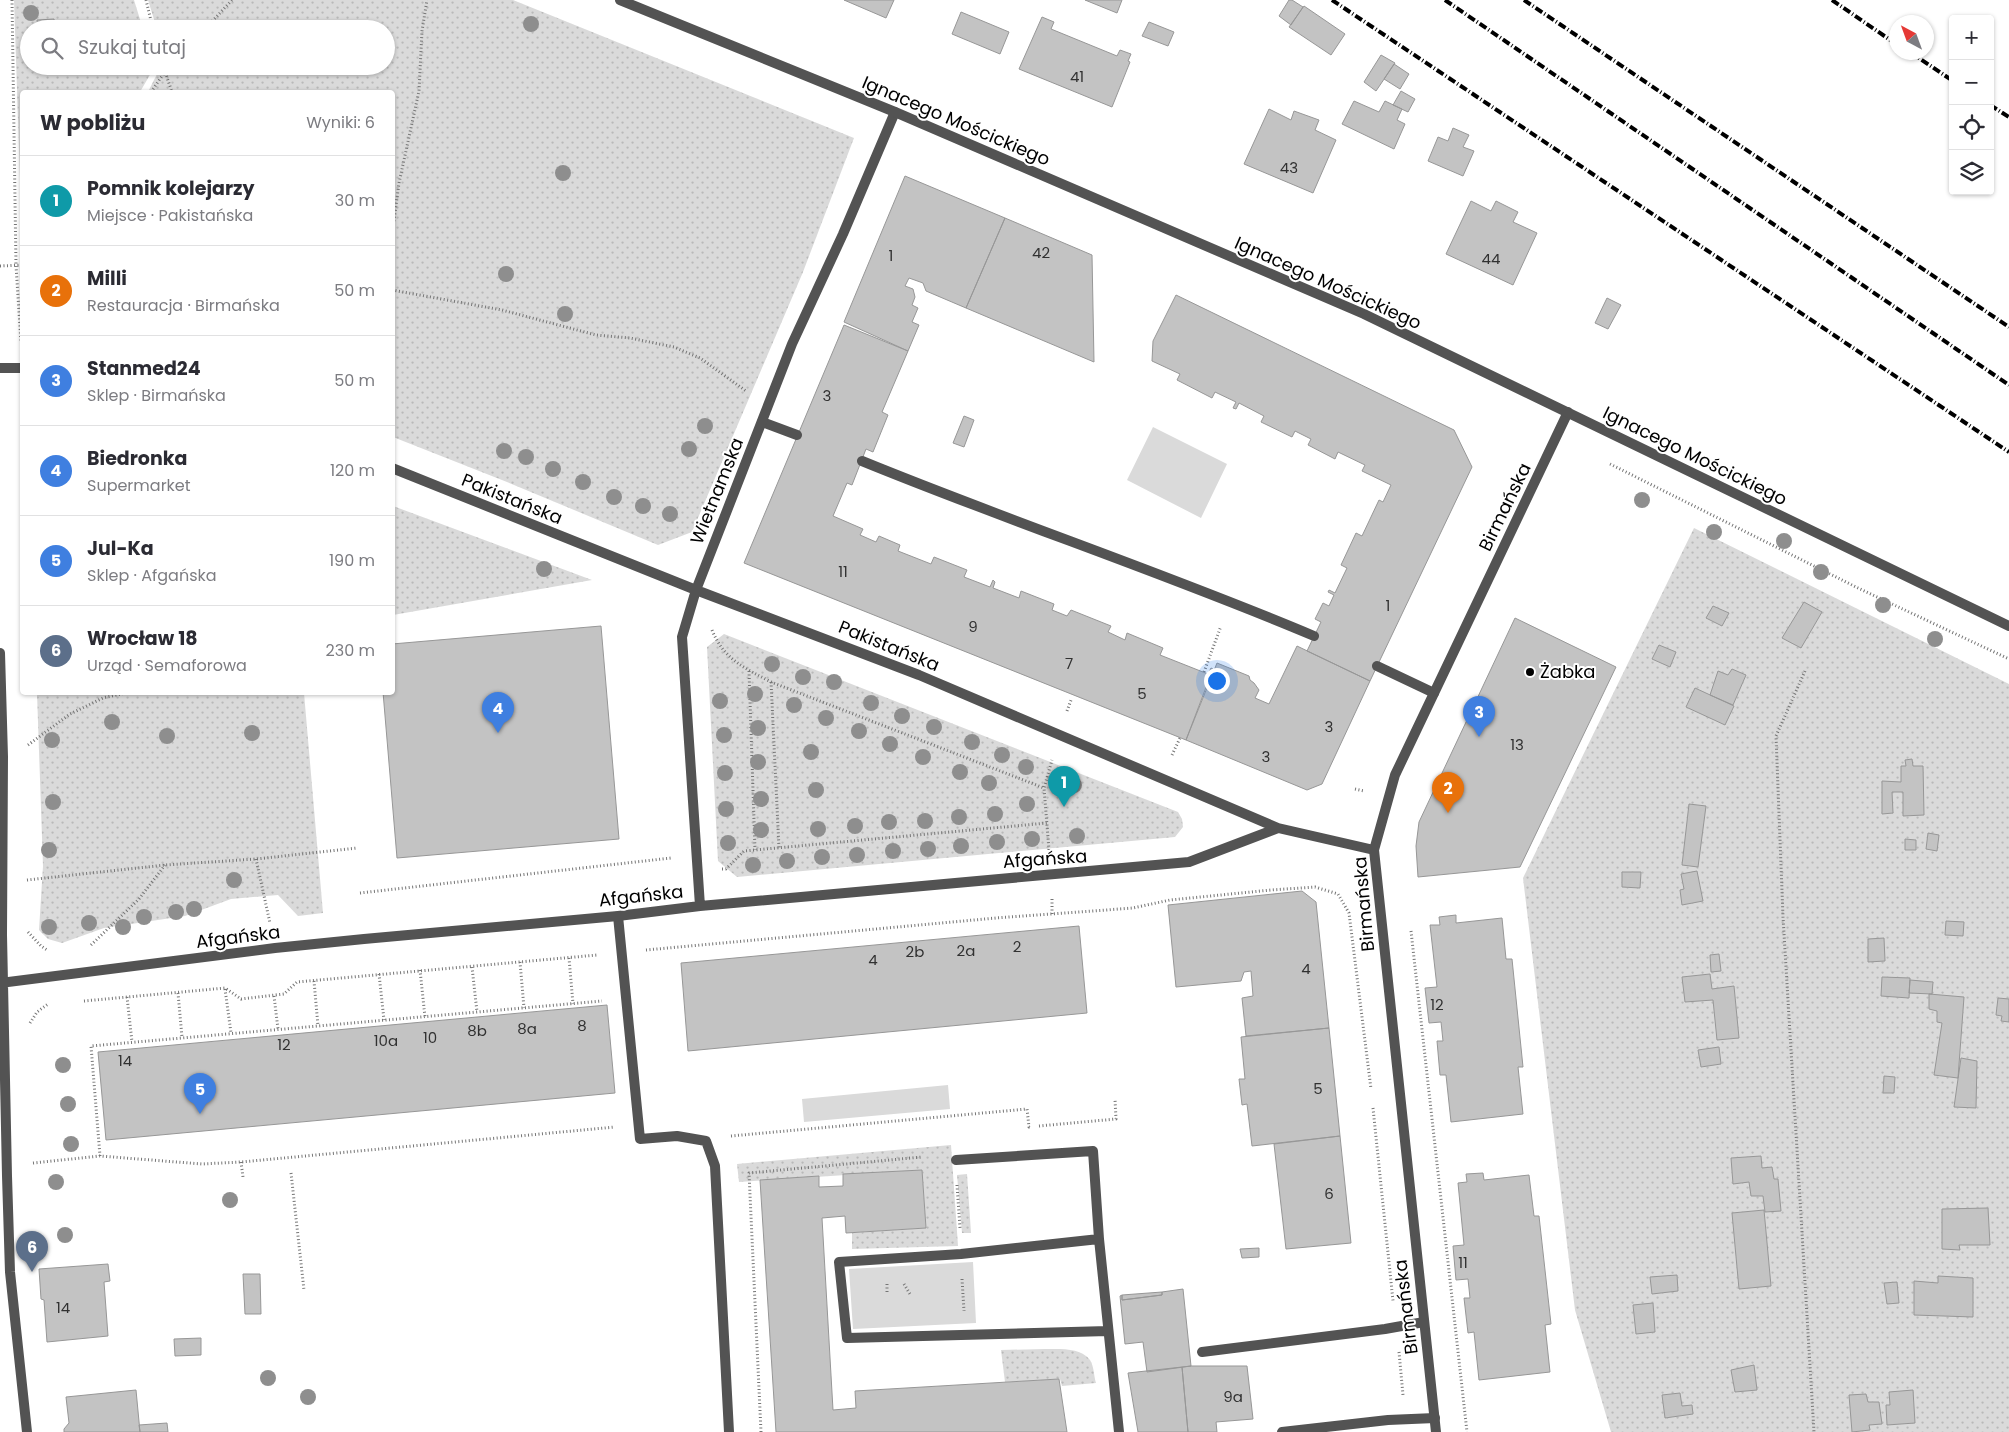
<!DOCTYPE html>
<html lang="pl">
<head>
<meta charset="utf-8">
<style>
	body { margin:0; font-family:Poppins,sans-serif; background:#f7f7f7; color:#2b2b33 }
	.controls { position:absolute; right:15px; top:15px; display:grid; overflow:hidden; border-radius:5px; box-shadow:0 1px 4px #0004 }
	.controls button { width:45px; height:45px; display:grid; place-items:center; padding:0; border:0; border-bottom:1px solid #e1e1e2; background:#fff; color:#2b2b33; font:25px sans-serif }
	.compass { position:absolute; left:1889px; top:15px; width:45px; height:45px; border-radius:50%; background:#fff; box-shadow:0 1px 4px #0004; rotate:319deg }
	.you { position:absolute; left:1216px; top:680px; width:18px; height:18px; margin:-12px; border:4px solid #fff; border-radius:50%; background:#1a73e8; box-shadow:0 0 0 8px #1a73e833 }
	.badge { display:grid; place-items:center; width:32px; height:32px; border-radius:50%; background:#000; color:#fff; font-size:16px; font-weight:700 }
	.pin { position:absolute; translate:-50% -41px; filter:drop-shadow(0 1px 2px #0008) }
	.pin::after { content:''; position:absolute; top:26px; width:18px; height:15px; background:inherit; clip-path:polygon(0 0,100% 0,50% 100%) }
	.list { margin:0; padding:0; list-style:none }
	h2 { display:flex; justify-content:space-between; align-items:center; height:65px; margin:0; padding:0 20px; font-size:21px }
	h2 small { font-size:16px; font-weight:400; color:#7c7c81 }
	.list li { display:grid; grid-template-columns:32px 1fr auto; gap:15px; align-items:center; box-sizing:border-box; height:90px; padding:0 20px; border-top:1px solid #e1e1e2 }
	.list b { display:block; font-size:19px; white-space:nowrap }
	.list p { margin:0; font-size:16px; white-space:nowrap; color:#7c7c81 }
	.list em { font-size:16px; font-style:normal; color:#7c7c81 }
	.icon { flex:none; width:28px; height:28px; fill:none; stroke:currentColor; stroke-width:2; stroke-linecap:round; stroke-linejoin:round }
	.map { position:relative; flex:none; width:2009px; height:1432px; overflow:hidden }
	.search { position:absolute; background:#fff; box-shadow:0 1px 4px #0004; left:20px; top:20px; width:375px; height:55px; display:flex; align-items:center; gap:12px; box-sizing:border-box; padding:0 18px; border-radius:28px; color:#7c7c81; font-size:19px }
	.panel { position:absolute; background:#fff; box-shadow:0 1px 4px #0004; left:20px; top:90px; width:375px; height:605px; border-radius:5px }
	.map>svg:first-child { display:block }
	.grass { fill:url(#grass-dots) }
	.park { fill:#dadada }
	.building { fill:#c3c3c3; stroke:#979797 }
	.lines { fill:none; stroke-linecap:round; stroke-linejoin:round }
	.path { stroke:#757575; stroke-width:3; stroke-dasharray:1 2.5; stroke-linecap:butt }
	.service { stroke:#535353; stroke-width:10 }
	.minor { stroke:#535353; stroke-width:10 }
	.tertiary { stroke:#535353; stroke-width:10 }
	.rail { stroke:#000; stroke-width:4; stroke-dasharray:8 2.5 1 2.5; stroke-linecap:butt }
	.tree { fill:#8e8e8e }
	.poi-dot { fill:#000; stroke:#fff; stroke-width:2 }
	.labels { text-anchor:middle; stroke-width:4; stroke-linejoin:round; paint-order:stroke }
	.number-label { font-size:15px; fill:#313131 }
	.street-label { font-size:18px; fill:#000; stroke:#fff }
	.poi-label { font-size:18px; fill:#000; stroke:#fff; text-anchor:start }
</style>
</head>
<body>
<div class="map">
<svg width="2009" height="1432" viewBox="0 0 2009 1432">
	<defs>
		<pattern id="grass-dots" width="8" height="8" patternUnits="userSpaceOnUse" patternTransform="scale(1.25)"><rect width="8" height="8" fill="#dadada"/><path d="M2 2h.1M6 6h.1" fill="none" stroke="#b9b9b9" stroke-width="1.8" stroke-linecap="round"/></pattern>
	</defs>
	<rect width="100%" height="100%" fill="#fff"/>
	<path class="grass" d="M14 0H134L143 29H55L54 19 37 20 38 29H29V66H155L140 92H22V238Z
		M148 0H513L854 138 803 272 692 532 658 545 507 482 393 437 392 92H148L161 66H386V29H157Z
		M393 506 592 580 393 615Z
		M1694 528 2009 684V1432H1611L1575 1310 1523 878Z
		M724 634 1178 812 1182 819 1183 827 1175 837 737 877 718 861 707 647Z
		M37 693H304L323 913 298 916 278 895 231 899 185 916 104 928 62 943 48 939 39 930 43 866Z
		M951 1145 958 1246 852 1249V1233L926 1228 922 1170 739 1182 737 1164Z
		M967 1174 971 1233H962L957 1175Z
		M1045 1349C1058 1349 1081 1347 1090 1360 1094 1366 1094 1377 1096 1383L1062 1386 1060 1379 1005 1382 1001 1350Z"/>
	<path class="park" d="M1153 427 1227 464 1201 518 1127 480Z
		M948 1085 950 1109 804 1122 802 1099Z
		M973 1262 976 1323 853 1329 849 1269Z"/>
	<path class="building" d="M844 0H894L886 18Z
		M1085 0H1122L1117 13Z
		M1289 0H1292L1303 7 1291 25 1279 16Z
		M1304 6 1345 34 1331 55 1289 27Z
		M961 12 1009 32 1000 54 952 34Z
		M1042 17 1054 22 1051 29 1117 56 1120 50 1131 54 1128 61 1130 62 1112 107 1019 69Z
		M54 19 55 29H38L37 20Z
		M1149 22 1174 32 1168 46 1142 36Z
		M1381 55 1395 63 1376 91 1364 82Z
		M1394 64 1409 74 1400 89 1384 79Z
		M1401 91 1415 99 1408 112 1393 105Z
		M1354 101 1379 112 1385 101 1402 109 1397 120 1405 124 1394 149 1342 124Z
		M1269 109 1291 120 1294 111 1319 120 1315 130 1336 140 1313 193 1244 164Z
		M1453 128 1469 135 1463 147 1474 151 1463 176 1428 161 1438 137 1448 141Z
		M905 176 1005 218 966 308 926 291 923 283 909 278 905 286 913 289 915 297 912 305 918 308 912 322 919 325 908 351 844 322Z
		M1471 201 1491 211 1496 201 1518 212 1513 222 1537 233 1513 285 1446 254Z
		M1005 218 1092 255 1094 362 966 308Z
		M1176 295 1454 430 1472 467 1370 681 1307 651 1321 622 1315 619 1323 603 1329 606 1334 595 1328 592 1329 590 1335 593 1347 568 1341 565 1356 533 1362 536 1379 500 1383 502 1391 485 1362 471 1365 465 1338 452 1335 459 1308 445 1311 439 1295 431 1292 437 1261 422 1264 416 1239 403 1236 409 1233 408 1236 402 1215 392 1212 398 1177 380 1180 374 1152 361 1153 341Z
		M1607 298 1621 305 1608 329 1595 323Z
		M844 325 908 351 882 412 888 415 873 452 866 449 852 485 847 483 833 516 863 529 860 535 876 542 879 536 900 545 898 551 931 564 934 557 967 570 964 577 990 587 993 580 995 582 993 588 1019 598 1021 591 1054 604 1052 610 1067 616 1071 610 1111 626 1108 632 1125 640 1127 633 1163 648 1160 655 1208 674 1211 668 1213 669 1186 740 744 563Z
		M964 416 974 420 964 447 953 443Z
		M1804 602 1822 612 1801 648 1782 638Z
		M1713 606 1729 613 1722 626 1706 618Z
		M1515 618 1616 667 1520 867 1418 877 1416 846 1419 822Z
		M601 626 619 839 397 858 383 692H392V644Z
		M1659 645 1676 652 1670 667 1652 659Z
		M1297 646 1370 681 1322 784 1307 790 1186 740 1217 663 1249 676 1250 680 1254 683 1259 690 1255 698 1269 704Z
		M1732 669 1746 675 1733 705 1710 695 1718 671 1728 675Z
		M1695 688 1734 706 1725 725 1686 707Z
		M1912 759 1913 766H1923L1924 815 1903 816V792H1892L1893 813 1882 814V781L1901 782V766H1906L1905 760Z
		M1689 804 1706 806 1698 867 1682 865Z
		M1928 833 1939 835 1937 851 1926 849Z
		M1905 839 1916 840V850H1905Z
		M1697 871 1703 901 1682 905 1680 890 1684 889 1681 874Z
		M1622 872H1641L1640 888 1622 887Z
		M1302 891 1316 902 1329 1028 1246 1036 1242 998 1253 996 1251 971 1244 972 1241 981 1176 987 1168 905Z
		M1456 915V923L1502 918 1506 959H1512L1523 1067H1518L1523 1114 1451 1122 1446 1075H1440L1437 1041H1443L1441 1022 1429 1023 1425 988 1437 987 1430 925H1440L1439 917Z
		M1946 921 1964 922 1963 936 1945 935Z
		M1079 926 1087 1013 688 1051 681 963Z
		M1884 938 1885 961 1868 962V939Z
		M1719 954 1721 971 1711 972 1710 955Z
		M1710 974 1712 989 1734 986 1739 1038 1717 1040 1713 1000 1685 1002 1682 977Z
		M1882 977 1910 978 1909 998 1881 996Z
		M1910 980 1933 982 1932 994 1909 993Z
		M1929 994 1964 997 1958 1078 1934 1075 1942 1023 1937 1022V1011L1929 1009Z
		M1998 998 2009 999V1022L2001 1021 2002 1016 1996 1015Z
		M607 1005 615 1093 106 1140 98 1052Z
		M1329 1028 1340 1136 1252 1146 1247 1104 1242 1105 1239 1079H1245L1241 1037Z
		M1719 1047 1721 1064 1701 1067 1698 1050Z
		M1961 1058 1977 1061 1976 1108 1954 1107Z
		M1884 1076 1895 1077 1894 1093H1883Z
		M1340 1136 1351 1243 1286 1249 1274 1144Z
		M1761 1156 1762 1168 1772 1167 1774 1179H1778L1781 1211 1765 1212 1763 1196H1751L1749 1182 1733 1184 1731 1158Z
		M922 1170 926 1228 846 1233 845 1216 822 1218 833 1410 856 1408 855 1391 1059 1379 1067 1432H776L760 1180 819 1176V1187L843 1186V1174Z
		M1483 1173 1484 1180 1529 1175 1534 1216H1539L1551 1324 1545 1325 1550 1372 1479 1380 1474 1332 1468 1333 1464 1298H1470L1468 1279 1456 1280 1453 1246 1464 1245 1458 1183 1467 1182 1466 1174Z
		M1988 1208 1990 1245H1959L1960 1250 1942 1249V1209Z
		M1764 1210 1771 1286 1739 1289 1732 1213Z
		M1259 1248V1257L1242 1258 1240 1249Z
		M108 1264 110 1281 104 1282 108 1336 47 1342 44 1300 41 1299 39 1269Z
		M243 1274H260L261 1314H245Z
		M1677 1275 1678 1291 1652 1294 1650 1277Z
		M1938 1276 1973 1278V1317L1914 1315V1281L1938 1283Z
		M1897 1282 1899 1303 1887 1304 1884 1283Z
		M1183 1289 1191 1366 1147 1372 1143 1342 1125 1344 1120 1296 1122 1295V1300L1162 1295V1292Z
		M1162 1292V1295L1122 1300V1295Z
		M1653 1303 1655 1332 1636 1334 1633 1305Z
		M201 1338V1355L175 1356 174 1339Z
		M1754 1365 1757 1390 1735 1392 1731 1370Z
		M1191 1366H1247L1253 1419 1216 1422 1217 1432H1188L1182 1367Z
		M1182 1367 1188 1432H1138L1128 1373Z
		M136 1390 140 1432H64V1429L69 1423 66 1397Z
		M1913 1390 1915 1423 1887 1425 1886 1405H1890L1889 1392Z
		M1680 1393 1682 1406 1692 1405 1693 1414 1665 1418 1662 1395Z
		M1866 1394 1868 1402H1879L1882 1424 1869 1425 1870 1430 1852 1432 1849 1395Z
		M167 1423 168 1432H140L139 1425Z"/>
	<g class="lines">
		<path class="path" d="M12 0 16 266 21 342
			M146 0 153 29
			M205 29 232 0
			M163 66 172 92
			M151 92 169 66
			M392 235 399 183 419 91 422 31 427 0
			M0 266 22 265
			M392 290 502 310 596 335 630 338 674 347 700 358 746 391
			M1610 464 1858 588 2009 659
			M712 630C724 660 745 668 771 682L1044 788
			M749 671 755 850
			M1805 671 1776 736 1783 917 1814 1432
			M1204 672 1221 626
			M771 682 779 848
			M1067 711 1071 700
			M28 745 70 714 103 698 130 692
			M1172 755 1180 738
			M1355 789 1364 791
			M1049 850 1044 788 1052 760
			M256 859 270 923
			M722 869H726L744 851 1047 823
			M27 880 165 865 256 859 357 848
			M360 893 671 858
			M1052 899V915
			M1411 931 1467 1432
			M28 932 41 946 47 950
			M91 945 139 899 165 865
			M646 950 996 918 1133 908 1170 900 1271 890 1315 887 1338 894 1349 913 1371 1089
			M569 958 573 1004
			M520 962 524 1008
			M472 967 477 1012
			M420 970 425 1017
			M379 974 384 1020
			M314 981 318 1026
			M225 989 231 1033
			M178 993 182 1037
			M274 996 278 1029
			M127 997 132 1042
			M84 1001 225 988 241 999 284 994 297 982 597 955
			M30 1023 37 1012 48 1004
			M1373 1108 1393 1301
			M1039 1126 1116 1119 1115 1099
			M731 1136 1027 1109 1029 1127H1030
			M100 1156 91 1046 602 1001
			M241 1162 243 1177
			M33 1163 100 1156 202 1164 241 1162 615 1127
			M291 1173 304 1290
			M957 1185 960 1228
			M962 1279 964 1311
			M887 1284V1294
			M904 1284 910 1294
			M1399 1352 1403 1395
			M761 1432 749 1173 922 1157"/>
		<path class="service" d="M762 422 797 435
			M862 461C1011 522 1165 573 1314 636
			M1377 666 1434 693
			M618 916 640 1139 677 1136 706 1141 715 1166 729 1432
			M956 1160 1093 1151 1099 1239 1119 1432
			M1099 1239 961 1254 839 1262 847 1338 1108 1331
			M1202 1352 1385 1329 1424 1322
			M1282 1432 1388 1420 1435 1418"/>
		<path class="minor" d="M0 368H22
			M392 468 696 590 919 675 1278 828 1374 850
			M0 653 3 757 2 935 7 1176 10 1272 27 1432
			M700 906 682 637 696 590 792 344 843 234 895 112
			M0 983 275 948 364 939 618 916 700 906 1189 862 1278 828
			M1436 1432 1374 850 1395 775 1568 412"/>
		<path class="tertiary" d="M620 0 895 112 1364 314 2009 626"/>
		<path class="rail" d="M1332 0 2009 452
			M1445 0 2009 385
			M1524 0 2009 327
			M1832 0 1896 44
			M1910 52 1953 81
			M1990 105 2009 117"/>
	</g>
	<g class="tree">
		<circle cx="31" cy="13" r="8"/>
		<circle cx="531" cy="24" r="8"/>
		<circle cx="563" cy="173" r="8"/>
		<circle cx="506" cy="274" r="8"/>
		<circle cx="565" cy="314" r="8"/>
		<circle cx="705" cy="426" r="8"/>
		<circle cx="689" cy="449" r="8"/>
		<circle cx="504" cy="451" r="8"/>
		<circle cx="526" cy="457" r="8"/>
		<circle cx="553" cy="469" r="8"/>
		<circle cx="583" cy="482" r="8"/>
		<circle cx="614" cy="497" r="8"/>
		<circle cx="1642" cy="500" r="8"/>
		<circle cx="643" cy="506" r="8"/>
		<circle cx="670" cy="514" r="8"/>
		<circle cx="1714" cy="532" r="8"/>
		<circle cx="1784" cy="541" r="8"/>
		<circle cx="544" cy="569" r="8"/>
		<circle cx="1821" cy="572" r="8"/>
		<circle cx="1883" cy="605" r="8"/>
		<circle cx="1935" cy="639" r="8"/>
		<circle cx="772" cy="664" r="8"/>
		<circle cx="803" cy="677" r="8"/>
		<circle cx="834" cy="682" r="8"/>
		<circle cx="755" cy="694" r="8"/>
		<circle cx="720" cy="701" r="8"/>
		<circle cx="871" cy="703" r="8"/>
		<circle cx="794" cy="705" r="8"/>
		<circle cx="902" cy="716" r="8"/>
		<circle cx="826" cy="718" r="8"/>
		<circle cx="112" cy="722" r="8"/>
		<circle cx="934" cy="727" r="8"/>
		<circle cx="758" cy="728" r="8"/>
		<circle cx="859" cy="731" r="8"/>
		<circle cx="252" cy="733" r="8"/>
		<circle cx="724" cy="735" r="8"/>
		<circle cx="167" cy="736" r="8"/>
		<circle cx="52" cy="740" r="8"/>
		<circle cx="972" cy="742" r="8"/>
		<circle cx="890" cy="744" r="8"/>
		<circle cx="811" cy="752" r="8"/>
		<circle cx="1002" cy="755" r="8"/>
		<circle cx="923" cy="757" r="8"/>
		<circle cx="758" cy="762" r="8"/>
		<circle cx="1026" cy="767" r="8"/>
		<circle cx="960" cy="772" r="8"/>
		<circle cx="725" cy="773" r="8"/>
		<circle cx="989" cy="783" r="8"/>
		<circle cx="1074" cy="785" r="8"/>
		<circle cx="816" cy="790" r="8"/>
		<circle cx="761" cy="799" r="8"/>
		<circle cx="53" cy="802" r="8"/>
		<circle cx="1027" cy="804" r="8"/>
		<circle cx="726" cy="809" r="8"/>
		<circle cx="995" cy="814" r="8"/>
		<circle cx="959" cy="817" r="8"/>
		<circle cx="925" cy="821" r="8"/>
		<circle cx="889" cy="822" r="8"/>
		<circle cx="855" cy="826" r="8"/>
		<circle cx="818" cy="829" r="8"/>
		<circle cx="761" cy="830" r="8"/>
		<circle cx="1077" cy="836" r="8"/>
		<circle cx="1032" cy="839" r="8"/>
		<circle cx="997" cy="842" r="8"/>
		<circle cx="728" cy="843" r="8"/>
		<circle cx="961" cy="846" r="8"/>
		<circle cx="928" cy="849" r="8"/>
		<circle cx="49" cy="850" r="8"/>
		<circle cx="893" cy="851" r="8"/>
		<circle cx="857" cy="855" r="8"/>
		<circle cx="822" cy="857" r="8"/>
		<circle cx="787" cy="861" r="8"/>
		<circle cx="753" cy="865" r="8"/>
		<circle cx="234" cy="880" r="8"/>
		<circle cx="194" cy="909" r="8"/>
		<circle cx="176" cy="912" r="8"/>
		<circle cx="144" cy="917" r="8"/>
		<circle cx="89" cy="923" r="8"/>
		<circle cx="49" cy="927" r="8"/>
		<circle cx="123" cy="927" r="8"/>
		<circle cx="63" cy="1065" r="8"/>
		<circle cx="68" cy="1104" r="8"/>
		<circle cx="71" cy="1144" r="8"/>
		<circle cx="56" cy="1182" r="8"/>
		<circle cx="230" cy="1200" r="8"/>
		<circle cx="65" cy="1235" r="8"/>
		<circle cx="268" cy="1378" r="8"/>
		<circle cx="308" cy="1397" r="8"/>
	</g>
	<circle class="poi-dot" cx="1530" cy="672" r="5"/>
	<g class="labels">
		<g class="number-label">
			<text x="1077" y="82">41</text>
			<text x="1289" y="173">43</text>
			<text x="1041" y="258">42</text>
			<text x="891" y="261">1</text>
			<text x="1491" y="264">44</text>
			<text x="827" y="401">3</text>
			<text x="843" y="577">11</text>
			<text x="1388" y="611">1</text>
			<text x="973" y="632">9</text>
			<text x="1069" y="669">7</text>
			<text x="1142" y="699">5</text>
			<text x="1329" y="732">3</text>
			<text x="1517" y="750">13</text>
			<text x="1266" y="762">3</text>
			<text x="1017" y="952">2</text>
			<text x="966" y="956">2a</text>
			<text x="915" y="957">2b</text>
			<text x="873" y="965">4</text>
			<text x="1306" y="974">4</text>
			<text x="1437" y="1010">12</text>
			<text x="582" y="1031">8</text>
			<text x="527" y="1034">8a</text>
			<text x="477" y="1036">8b</text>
			<text x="430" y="1043">10</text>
			<text x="386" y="1046">10a</text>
			<text x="284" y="1050">12</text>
			<text x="125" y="1066">14</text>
			<text x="1318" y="1094">5</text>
			<text x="1329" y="1199">6</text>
			<text x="1463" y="1268">11</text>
			<text x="63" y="1313">14</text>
			<text x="1233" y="1402">9a</text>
		</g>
		<g class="street-label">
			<text transform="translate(956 121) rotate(23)" y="6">Ignacego Mościckiego</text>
			<text transform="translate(1328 283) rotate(24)" y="6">Ignacego Mościckiego</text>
			<text transform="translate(1695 456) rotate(26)" y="6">Ignacego Mościckiego</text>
			<text transform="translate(717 491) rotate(-68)" y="6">Wietnamska</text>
			<text transform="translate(512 499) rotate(22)" y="6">Pakistańska</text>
			<text transform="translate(1505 507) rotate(-64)" y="6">Birmańska</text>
			<text transform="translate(889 646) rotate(22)" y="6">Pakistańska</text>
			<text transform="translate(1045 859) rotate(-4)" y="6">Afgańska</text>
			<text transform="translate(641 896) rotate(-6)" y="6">Afgańska</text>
			<text transform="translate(1364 904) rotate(-95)" y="6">Birmańska</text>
			<text transform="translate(238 937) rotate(-7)" y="6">Afgańska</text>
			<text transform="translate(1406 1307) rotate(-97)" y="6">Birmańska</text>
		</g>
		<g class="poi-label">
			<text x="1540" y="678">Żabka</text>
		</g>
	</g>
</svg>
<div class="controls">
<button>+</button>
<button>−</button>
<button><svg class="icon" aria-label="locate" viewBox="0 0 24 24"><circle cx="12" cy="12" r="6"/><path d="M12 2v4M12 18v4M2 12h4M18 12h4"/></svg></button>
<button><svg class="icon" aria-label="layers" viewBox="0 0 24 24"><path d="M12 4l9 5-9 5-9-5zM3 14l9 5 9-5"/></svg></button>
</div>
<svg class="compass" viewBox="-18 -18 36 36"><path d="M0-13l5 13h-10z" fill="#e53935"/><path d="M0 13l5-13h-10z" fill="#7c7c81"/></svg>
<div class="you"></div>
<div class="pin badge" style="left:1064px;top:807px;background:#0f9aa8">1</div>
<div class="pin badge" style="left:1448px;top:813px;background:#e8710a">2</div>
<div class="pin badge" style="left:1479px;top:737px;background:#3f7fe0">3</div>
<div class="pin badge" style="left:498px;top:733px;background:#3f7fe0">4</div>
<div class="pin badge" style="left:200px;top:1114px;background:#3f7fe0">5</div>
<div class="pin badge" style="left:32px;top:1272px;background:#5c6f8a">6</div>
<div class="search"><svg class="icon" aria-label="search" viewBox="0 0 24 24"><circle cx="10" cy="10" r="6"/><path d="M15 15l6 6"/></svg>Szukaj tutaj</div>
<section class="panel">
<h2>W pobliżu<small>Wyniki: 6</small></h2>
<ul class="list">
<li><span class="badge" style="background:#0f9aa8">1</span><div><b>Pomnik kolejarzy</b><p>Miejsce · Pakistańska</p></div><em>30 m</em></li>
<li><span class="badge" style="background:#e8710a">2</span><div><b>Milli</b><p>Restauracja · Birmańska</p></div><em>50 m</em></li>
<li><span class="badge" style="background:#3f7fe0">3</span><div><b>Stanmed24</b><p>Sklep · Birmańska</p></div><em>50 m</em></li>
<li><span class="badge" style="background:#3f7fe0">4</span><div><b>Biedronka</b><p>Supermarket</p></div><em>120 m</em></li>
<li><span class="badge" style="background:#3f7fe0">5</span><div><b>Jul-Ka</b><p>Sklep · Afgańska</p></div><em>190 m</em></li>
<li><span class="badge" style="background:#5c6f8a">6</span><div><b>Wrocław 18</b><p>Urząd · Semaforowa</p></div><em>230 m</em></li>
</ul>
</section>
</div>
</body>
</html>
